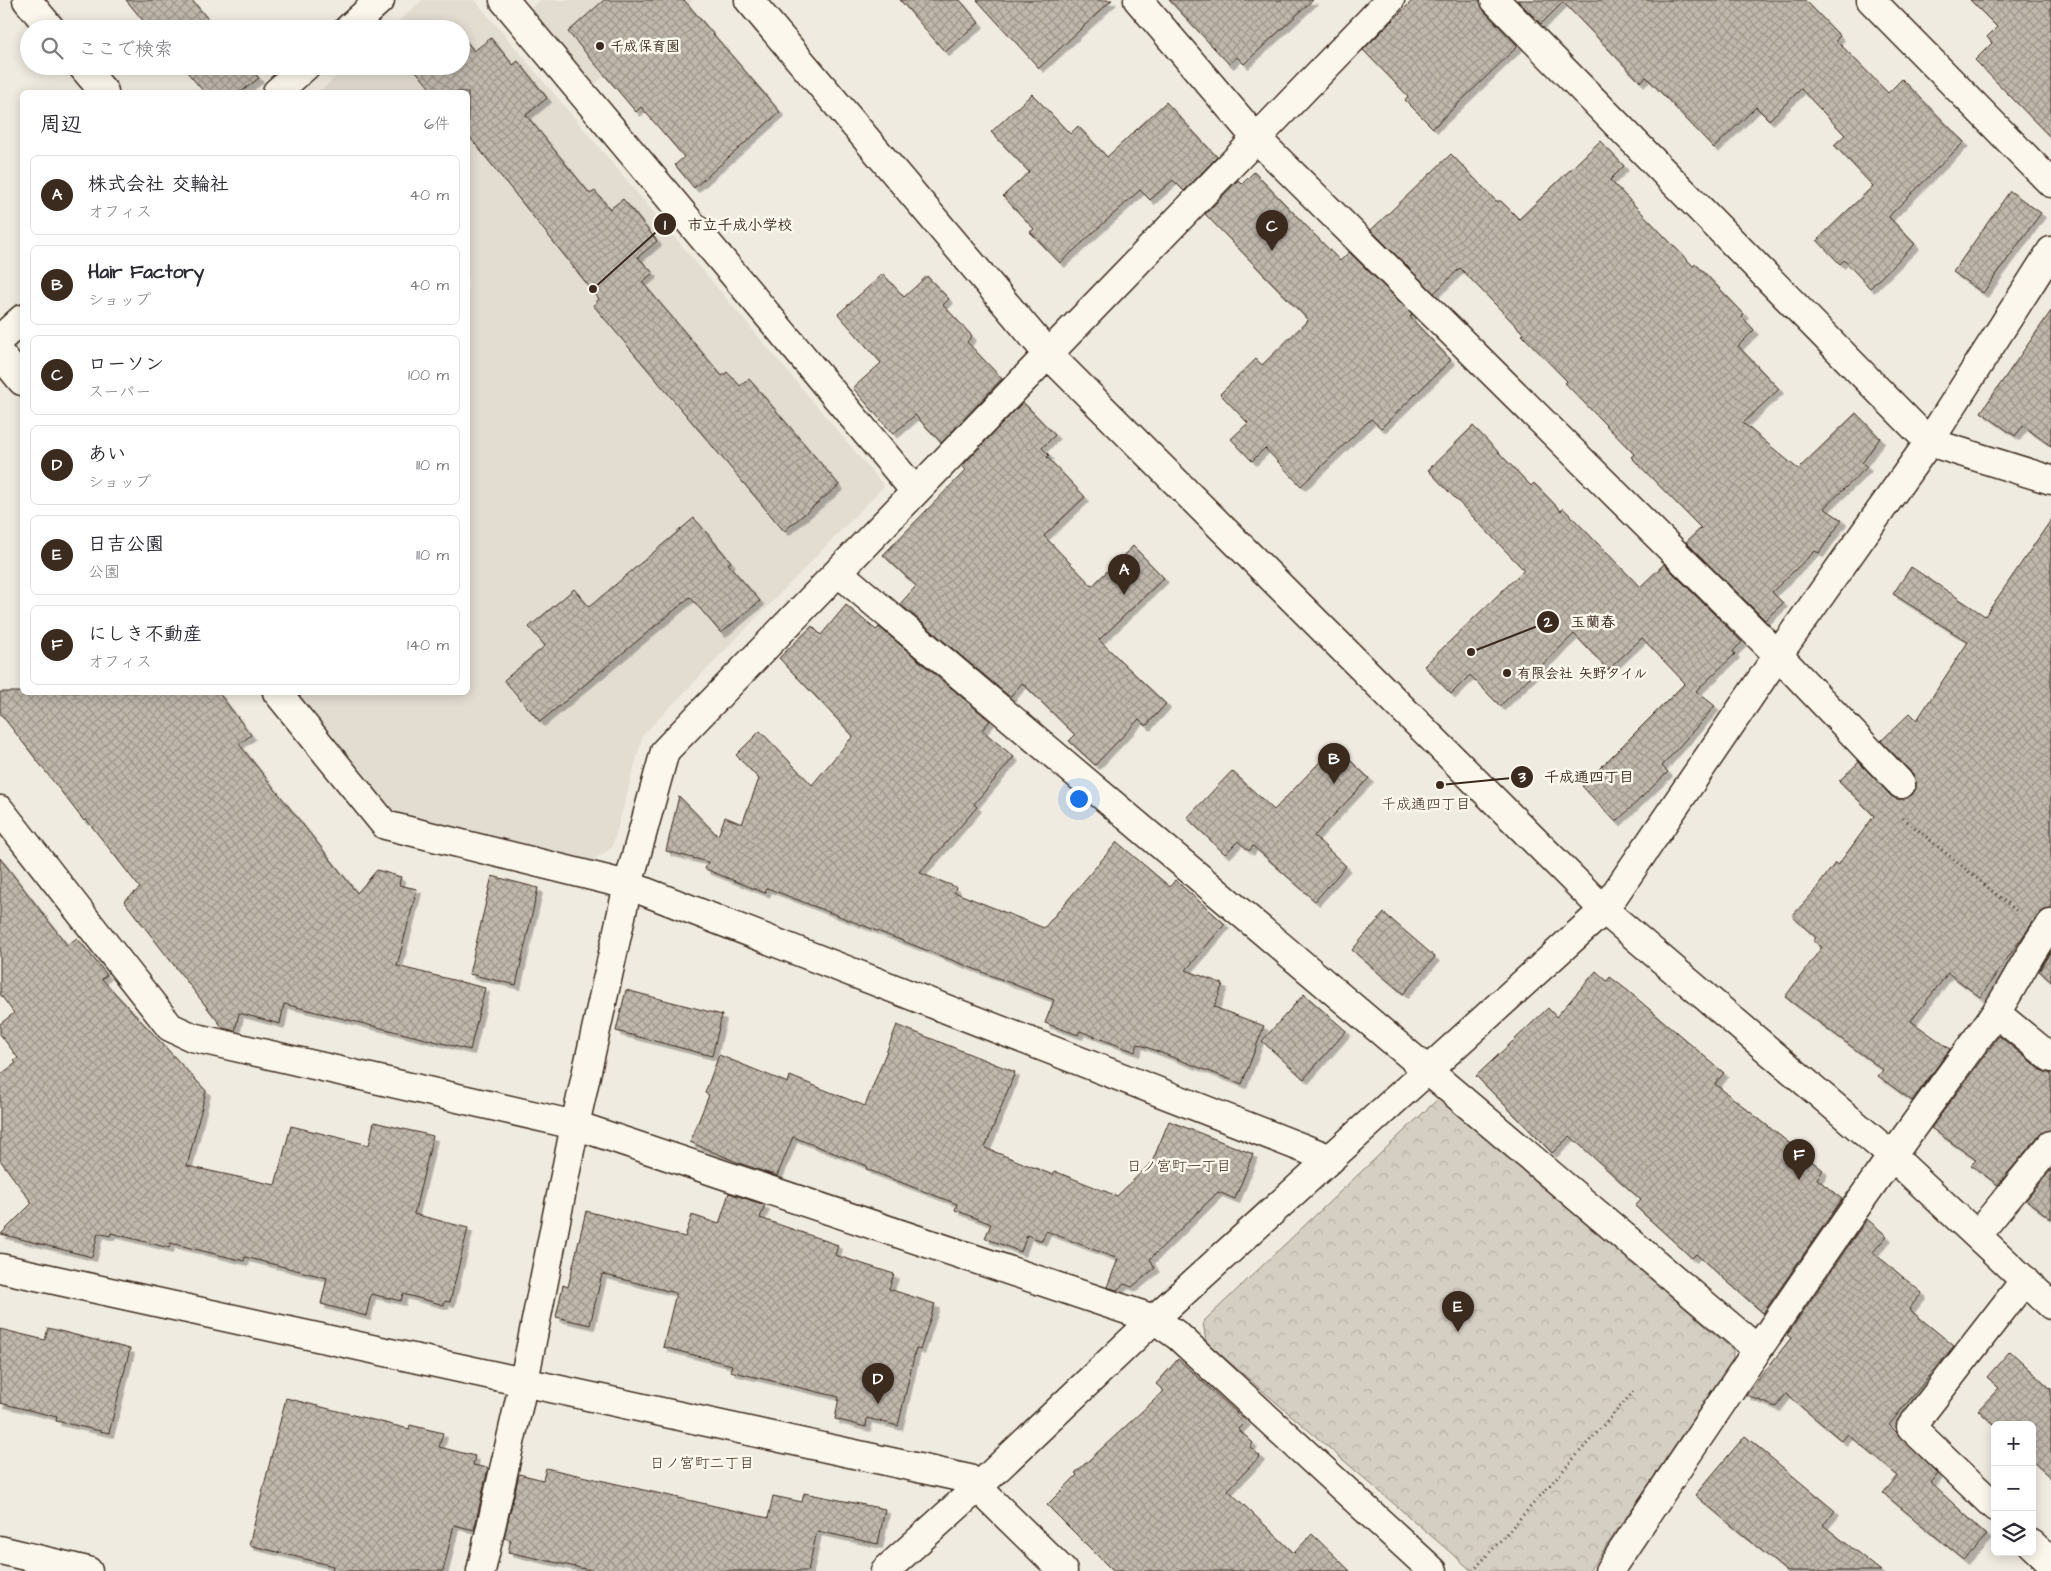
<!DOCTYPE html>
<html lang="ja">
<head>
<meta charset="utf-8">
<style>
	body { margin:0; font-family:"Architects Daughter","Klee One",sans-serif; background:#f2f2f3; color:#2b2b33 }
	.controls { position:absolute; right:15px; bottom:15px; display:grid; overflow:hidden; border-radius:8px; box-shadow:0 2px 12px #0003 }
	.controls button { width:45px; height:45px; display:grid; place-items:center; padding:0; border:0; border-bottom:1px solid #e1e1e2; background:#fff; color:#2b2b33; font:25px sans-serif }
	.you { position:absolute; left:1078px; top:798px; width:18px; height:18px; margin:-12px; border:4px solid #fff; border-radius:50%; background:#1a73e8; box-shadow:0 0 0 8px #1a73e833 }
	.badge { display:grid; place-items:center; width:32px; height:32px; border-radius:50%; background:#3b2a1e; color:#fff; font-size:16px; font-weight:700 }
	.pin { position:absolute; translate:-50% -41px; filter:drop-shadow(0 1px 2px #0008) }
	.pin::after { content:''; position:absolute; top:26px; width:18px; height:15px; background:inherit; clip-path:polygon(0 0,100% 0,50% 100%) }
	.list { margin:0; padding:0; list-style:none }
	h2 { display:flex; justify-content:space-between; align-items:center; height:65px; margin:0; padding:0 20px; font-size:21px }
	h2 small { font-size:16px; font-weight:400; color:#7c7c81 }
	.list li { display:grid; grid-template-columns:32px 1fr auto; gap:15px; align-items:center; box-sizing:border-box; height:80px; margin:0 10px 10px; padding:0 10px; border:1px solid #e1e1e2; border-radius:8px }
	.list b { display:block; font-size:19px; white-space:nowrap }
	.list p { margin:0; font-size:16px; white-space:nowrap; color:#7c7c81 }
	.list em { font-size:16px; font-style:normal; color:#7c7c81 }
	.icon { flex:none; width:28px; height:28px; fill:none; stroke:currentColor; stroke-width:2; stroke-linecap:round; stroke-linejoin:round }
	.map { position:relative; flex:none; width:2051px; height:1571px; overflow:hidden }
	.search { position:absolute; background:#fff; box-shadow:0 2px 12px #0003; left:20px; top:20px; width:450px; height:55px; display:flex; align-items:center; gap:12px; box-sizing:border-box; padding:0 18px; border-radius:28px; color:#7c7c81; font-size:19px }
	.panel { position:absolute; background:#fff; box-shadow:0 2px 12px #0003; left:20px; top:90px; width:450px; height:605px; border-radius:8px }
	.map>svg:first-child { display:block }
	.built { fill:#e2dcd1 }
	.park { fill:url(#park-crowns); stroke:#887c70 }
	.building { fill:url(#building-cross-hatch); stroke:#3b2a1e; filter:url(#shadow) }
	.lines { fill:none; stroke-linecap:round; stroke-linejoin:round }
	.minor-casing { stroke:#3b2a1e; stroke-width:31 }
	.path { stroke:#3b2a1e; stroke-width:3; stroke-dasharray:1 4; stroke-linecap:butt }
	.minor { stroke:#fbf7ec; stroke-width:28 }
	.poi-dot { fill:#3b2a1e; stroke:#fbf7ec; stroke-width:2 }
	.labels { text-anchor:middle; stroke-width:5; stroke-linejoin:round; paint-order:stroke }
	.poi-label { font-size:14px; font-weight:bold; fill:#3b2a1e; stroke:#fbf7ec; text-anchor:start }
	.neighbourhood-label { font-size:15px; fill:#3b2a1e; stroke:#fbf7ec }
	.leader { fill:none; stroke:#3b2a1e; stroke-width:2 }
	.callout-dot { fill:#3b2a1e; stroke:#fbf7ec; stroke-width:2 }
	.mark-label { font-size:15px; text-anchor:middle; font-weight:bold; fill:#fff }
	.callout-label { font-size:15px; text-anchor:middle; font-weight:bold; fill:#3b2a1e; stroke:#fbf7ec; stroke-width:5; stroke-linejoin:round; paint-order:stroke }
</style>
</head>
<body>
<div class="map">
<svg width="2051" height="1571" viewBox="0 0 2051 1571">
	<defs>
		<pattern id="park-crowns" width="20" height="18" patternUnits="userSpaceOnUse" patternTransform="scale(1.25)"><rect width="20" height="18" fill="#d5cec3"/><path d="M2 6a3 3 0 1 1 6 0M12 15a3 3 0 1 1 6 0" fill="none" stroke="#b8b1a7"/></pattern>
		<pattern id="building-cross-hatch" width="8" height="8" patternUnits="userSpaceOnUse" patternTransform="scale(1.25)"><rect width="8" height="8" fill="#c0b8ad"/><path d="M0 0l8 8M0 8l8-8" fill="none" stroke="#9d968c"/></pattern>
		<filter id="shadow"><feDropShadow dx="4.5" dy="4.5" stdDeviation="0" flood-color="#0004"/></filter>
	</defs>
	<rect width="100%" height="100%" fill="#f0ebe0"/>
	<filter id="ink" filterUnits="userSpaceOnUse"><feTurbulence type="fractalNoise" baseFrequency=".02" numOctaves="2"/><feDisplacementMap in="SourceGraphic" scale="10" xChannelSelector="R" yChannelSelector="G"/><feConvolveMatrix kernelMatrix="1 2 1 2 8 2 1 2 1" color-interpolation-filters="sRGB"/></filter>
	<g filter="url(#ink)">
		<path class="built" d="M422 0H475L884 486 643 735 612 848 591 861 395 814 297 693 468 692V92H319L348 66H461V29H390Z
			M540 0H693L595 84 530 9Z"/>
		<path class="park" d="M1441 1096 1733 1350V1363L1589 1571H1472L1206 1342 1203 1322Z"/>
		<path class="building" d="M126 0H192L216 29H150Z
			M604 0H684L780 112 694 188 675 165 684 157 641 107 636 112 568 32Z
			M900 0H960L979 23 945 52Z
			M977 0H1112L1039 68Z
			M1169 0H1313L1244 64 1237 57 1229 64Z
			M1413 0H1480L1484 11 1518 46 1433 128 1405 100 1408 96 1363 50Z
			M1517 0H1805L1840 36 1836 40 1888 93 1902 79 1964 142 1891 214 1889 217 1915 244 1870 288 1844 260 1840 264 1817 240 1873 186 1834 145 1845 135 1801 89 1769 120 1756 107 1714 148 1646 77 1640 82 1563 2 1541 24Z
			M1970 0H2051V138L1975 60 1992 43 1987 37 1997 27Z
			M461 35 474 51 491 38 513 65 518 61 547 98 526 115 590 194 595 191 610 209 623 199 657 241 638 257 653 273 642 282 722 376 727 372 740 386 749 379 839 485 784 531 593 305 599 299 468 135V92H433L412 66H461Z
			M182 66H248L259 78 241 92H204Z
			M1032 94 1070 134 1078 126 1107 157 1166 102 1217 157 1184 191 1173 180 1150 200 1140 190 1060 263 1030 232 1034 229 1003 196 1029 172 991 132Z
			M1600 141 1624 166 1610 180 1693 266 1696 264 1744 314 1742 317 1754 330 1738 346 1779 389 1743 423 1798 469 1856 413 1880 438 1862 463 1867 467 1824 508 1842 520 1819 553 1815 551 1772 592 1783 603 1765 620 1686 542 1701 528 1631 457 1634 454 1565 383 1567 381 1522 335 1524 334 1460 268 1434 293 1371 230 1451 154 1496 201H1501L1519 219Z
			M1254 172 1340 261 1349 252 1412 314 1410 317 1451 360 1381 428 1371 419 1301 486 1265 448 1252 461 1231 439 1248 423 1220 394 1256 359 1262 365 1308 320 1205 214 1238 180 1242 184Z
			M2010 191 2041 213 1983 293 1953 272Z
			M883 274 904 297 927 276 949 299 943 305 972 336 967 342 1002 379 941 443 915 415 893 434 853 388 881 363 838 314Z
			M2051 311V446L2023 426 2015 436 1981 412Z
			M1023 402 1055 435 1042 448 1049 455 1047 457 1085 497 1044 536 1092 586 1133 546 1164 578 1099 640 1166 704 1146 726 1139 719 1095 765 1069 741 1075 735 1022 683 1010 697 900 604 916 586 883 555 966 470 962 466Z
			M1473 426 1531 486 1534 483 1561 511 1563 508 1640 587 1664 564 1742 642 1733 651 1735 654 1696 691 1715 706 1662 766 1668 772 1616 822 1582 786 1685 683 1642 638 1608 670 1574 634 1500 706 1470 675 1451 694 1424 666 1524 570 1428 470Z
			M694 518 731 562 728 564 760 601 721 633 690 597 540 722 504 680 545 646 529 627 574 589 589 607Z
			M2051 520V909L2044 910 2038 915 1980 997 1948 973 1911 1021 1950 1049 1912 1101 1878 1076 1883 1070 1785 997 1822 947 1813 941 1816 938 1792 916 1813 893 1835 863 1838 865 1874 816 1839 781 1859 762 1890 795 1896 799H1904L1912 795 1916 789V781L1913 774 1881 741 1910 713 1917 720 1968 642 1893 594 1911 567 1985 616Z
			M846 605 876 630 879 627 990 721 982 730 1014 757 974 804 977 807 920 873 956 887 954 892 1044 928 1117 842 1170 887 1175 880 1225 924 1186 970 1223 984 1214 1007 1264 1026 1242 1084 1138 1044 1135 1052 1080 1031 1078 1035 1045 1023 1054 1000 767 888 765 893 705 869 708 862 666 851 679 796 718 836 725 817 742 824 759 779 736 755 760 731 812 785 853 736 779 658 812 626 821 635Z
			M0 692H218L251 735 239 744 357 893 377 870 401 877 399 885 417 889 397 966 485 988 470 1050 284 1004 280 1024 239 1013 235 1031 223 1028 124 901 140 888 86 819 84 821 0 713Z
			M1335 746 1369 778 1314 836 1346 866 1315 901 1253 846 1249 851 1238 841 1225 854 1187 818 1232 771 1274 810Z
			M0 858 67 945 77 938 107 975 102 979 206 1091 187 1166 275 1185 291 1126 369 1145 374 1122 433 1136 414 1214 468 1228 450 1302 445 1301 444 1305 403 1294 401 1301 371 1294 366 1316 321 1304 327 1278 245 1257 244 1261 170 1243 169 1248 111 1233 110 1236 98 1233 92 1257 1 1234 32 1203 0 1160V1075L16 1063 14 1061 18 1058 0 1034V1024L14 1013 0 994Z
			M492 876 538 888 516 985 469 974Z
			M1384 913 1435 957 1403 994 1352 950Z
			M2051 951V982L2039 971Z
			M1596 971 1607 981 1610 977 1627 990 1724 1073 1715 1084 1823 1170 1817 1179 1842 1199 1763 1313 1696 1254 1692 1258 1635 1206 1641 1200 1570 1136 1552 1153 1476 1076 1548 1008 1556 1017Z
			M626 990 722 1015 712 1056 616 1031Z
			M1304 994 1346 1031 1304 1079 1262 1041Z
			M897 1025 1015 1072 985 1148 1053 1175 1054 1171 1117 1196 1152 1162 1169 1121 1253 1154 1235 1199 1218 1192 1150 1259 1155 1268 1132 1287 1124 1284 1117 1290 1107 1287 1118 1259 1046 1231 1042 1241 1027 1235 1021 1252 985 1238 991 1224 955 1210 957 1204 866 1169 867 1166 793 1137 777 1176 739 1163 690 1142 709 1095 705 1093 719 1055 788 1083 790 1076 865 1106Z
			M1999 1036 2041 1070 2051 1074V1130L2039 1135 1998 1185 1971 1165 1976 1160 1931 1128Z
			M2051 1170V1219L2026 1200Z
			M729 1193 765 1205 760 1218 838 1245 835 1255 894 1274 889 1289 935 1304 920 1350 916 1348 898 1426 867 1418 866 1427 835 1419 839 1397 730 1371 732 1365 663 1347 676 1293 602 1274 590 1325 556 1317 563 1285 568 1287 586 1211 685 1237 692 1215 719 1224Z
			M1867 1219 1887 1236 1873 1252 1922 1293 1909 1309 1954 1346 1889 1425 1938 1474 1931 1483 1987 1535 1964 1560 1883 1493 1898 1476 1848 1434 1842 1441 1786 1394 1776 1407 1746 1395 1791 1338 1787 1335Z
			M48 1328 130 1349 109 1433 56 1421 57 1417 0 1403V1329L45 1340Z
			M2010 1351 2051 1389V1478L2032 1461V1425L1995 1426 1978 1410 1999 1388 1987 1377Z
			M1178 1359 1246 1421 1238 1429 1253 1443 1250 1447 1260 1456 1228 1490 1294 1553 1312 1534 1350 1571H1113L1047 1505 1077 1475 1075 1473 1164 1391 1156 1384Z
			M286 1398 409 1429 410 1425 443 1433 439 1447 475 1456 473 1465 488 1468 474 1530 454 1525 443 1571H332L333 1566 249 1545Z
			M1745 1436 1835 1511 1823 1525 1881 1571H1786L1695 1495Z
			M546 1468 768 1518 773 1496 802 1502 804 1493 885 1509 878 1544 817 1531 808 1571H594L508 1552 511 1540 504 1538 519 1474 543 1480Z"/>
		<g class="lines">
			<defs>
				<path id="minor" d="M27 0 51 29
					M504 0 915 491
					M749 0 1048 354 1604 910 1891 1155 2051 1305
					M1138 0 1256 138 1778 655 1901 784
					M1495 0 1929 442 2051 480
					M1871 0 2051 183
					M348 29 380 0
					M82 66 104 92
					M277 92 306 66
					M0 339 22 319
					M0 354 22 381
					M838 572 1757 1349
					M277 692 385 825 628 885 1331 1159
					M0 810 170 1027 192 1037 575 1125 1154 1319 1178 1336 1433 1571
					M1996 1013 2051 1058
					M1977 1235 2051 1145
					M0 1268 969 1479 1063 1571
					M1995 1507 1911 1427 2025 1280
					M2032 1544 2051 1562
					M0 1550 88 1571
					M481 1571 524 1381 575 1125 628 885 665 751 1390 0
					M885 1571 977 1488 1154 1319 1604 910 1778 655 1929 442 2051 251
					M1609 1571C1733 1385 1857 1200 1990 1021 2013 990 2027 954 2051 924"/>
			</defs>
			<use href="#minor" class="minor-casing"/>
			<path class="path" d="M1903 818 2018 912
				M1473 1571 1635 1390"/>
			<use href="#minor" class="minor"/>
		</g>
	</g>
	<g class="poi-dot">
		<circle cx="600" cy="46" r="5"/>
		<circle cx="1507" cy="673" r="5"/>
	</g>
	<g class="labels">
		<g class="poi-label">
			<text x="610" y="51">千成保育園</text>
			<text x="1517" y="678">有限会社 矢野タイル</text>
		</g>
		<g class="neighbourhood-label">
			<text x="1426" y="809">千成通四丁目</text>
			<text x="1179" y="1171">日ノ宮町一丁目</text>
			<text x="702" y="1468">日ノ宮町二丁目</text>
		</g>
	</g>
	<path class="leader" d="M593 289L665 224M1471 652L1548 622M1440 785L1522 777"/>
	<g class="callout-dot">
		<circle cx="593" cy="289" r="5"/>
		<circle cx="1471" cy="652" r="5"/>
		<circle cx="1440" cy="785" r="5"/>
		<circle cx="665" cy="224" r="12"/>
		<circle cx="1548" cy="622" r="12"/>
		<circle cx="1522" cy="777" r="12"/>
	</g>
	<g class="mark-label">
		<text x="665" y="230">1</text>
		<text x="1548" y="627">2</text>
		<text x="1522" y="782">3</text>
	</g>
	<g class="callout-label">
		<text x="740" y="230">市立千成小学校</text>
		<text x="1593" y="627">玉蘭春</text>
		<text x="1589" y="782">千成通四丁目</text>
	</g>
</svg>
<div class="controls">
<button>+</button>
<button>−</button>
<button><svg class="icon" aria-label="layers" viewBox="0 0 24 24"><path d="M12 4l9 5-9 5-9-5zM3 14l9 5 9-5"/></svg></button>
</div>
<div class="you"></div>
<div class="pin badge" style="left:1124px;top:595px">A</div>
<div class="pin badge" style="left:1334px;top:784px">B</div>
<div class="pin badge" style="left:1272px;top:251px">C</div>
<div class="pin badge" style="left:878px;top:1404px">D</div>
<div class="pin badge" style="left:1458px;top:1332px">E</div>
<div class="pin badge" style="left:1799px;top:1180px">F</div>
<div class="search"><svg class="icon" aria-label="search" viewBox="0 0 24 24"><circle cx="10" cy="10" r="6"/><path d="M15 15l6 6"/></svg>ここで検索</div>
<section class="panel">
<h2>周辺<small>6件</small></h2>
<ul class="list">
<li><span class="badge">A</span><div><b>株式会社 交輪社</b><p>オフィス</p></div><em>40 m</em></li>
<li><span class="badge">B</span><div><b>Hair Factory</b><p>ショップ</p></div><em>40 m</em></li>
<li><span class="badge">C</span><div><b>ローソン</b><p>スーパー</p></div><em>100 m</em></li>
<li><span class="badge">D</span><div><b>あい</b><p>ショップ</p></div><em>110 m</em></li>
<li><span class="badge">E</span><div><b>日吉公園</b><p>公園</p></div><em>110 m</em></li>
<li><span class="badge">F</span><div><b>にしき不動産</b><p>オフィス</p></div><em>140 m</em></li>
</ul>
</section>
</div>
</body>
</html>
